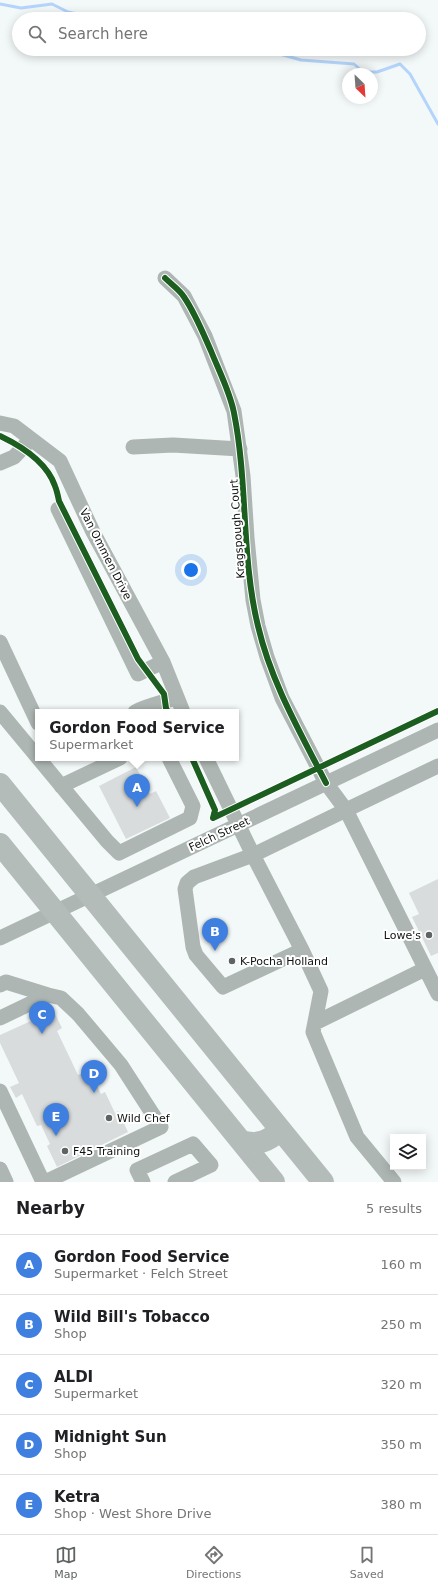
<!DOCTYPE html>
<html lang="en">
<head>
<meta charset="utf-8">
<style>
	body { margin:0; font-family:"DejaVu Sans",sans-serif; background:#f2f2f2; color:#202124 }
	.controls { position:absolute; right:12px; bottom:12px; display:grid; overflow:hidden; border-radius:0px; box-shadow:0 2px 10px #0003 }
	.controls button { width:36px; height:36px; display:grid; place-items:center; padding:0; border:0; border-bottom:1px solid #e0e0e0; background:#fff; color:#202124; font:20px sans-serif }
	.compass { position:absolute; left:342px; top:68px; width:36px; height:36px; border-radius:50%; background:#fff; box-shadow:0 2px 10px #0003; rotate:155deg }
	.you { position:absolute; left:191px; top:570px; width:14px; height:14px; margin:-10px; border:3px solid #fff; border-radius:50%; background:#1a73e8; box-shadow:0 0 0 6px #1a73e833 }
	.badge { display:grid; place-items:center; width:26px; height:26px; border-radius:50%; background:#5f6363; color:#fff; font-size:13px; font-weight:700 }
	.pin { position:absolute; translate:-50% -33px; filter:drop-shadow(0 1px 2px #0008) }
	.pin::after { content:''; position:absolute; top:21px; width:14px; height:12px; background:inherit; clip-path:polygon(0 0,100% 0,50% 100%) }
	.popup { position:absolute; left:35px; top:709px; width:204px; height:52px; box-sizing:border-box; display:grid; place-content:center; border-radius:0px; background:#fff; filter:drop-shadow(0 1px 3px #0005); font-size:13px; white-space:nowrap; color:#757577 }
	.popup b { font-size:15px; color:#202124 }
	.popup::after { content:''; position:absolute; left:50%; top:100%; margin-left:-8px; border:8px solid transparent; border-top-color:#fff }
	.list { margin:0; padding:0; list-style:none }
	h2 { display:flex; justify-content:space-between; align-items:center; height:52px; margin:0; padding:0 16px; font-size:17px }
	h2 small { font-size:13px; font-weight:400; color:#757577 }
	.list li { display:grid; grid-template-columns:26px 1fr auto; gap:12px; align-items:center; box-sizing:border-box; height:60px; padding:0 16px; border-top:1px solid #e0e0e0 }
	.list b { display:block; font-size:15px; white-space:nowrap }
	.list p { margin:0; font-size:13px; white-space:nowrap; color:#757577 }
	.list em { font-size:13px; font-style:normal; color:#757577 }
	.icon { flex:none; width:22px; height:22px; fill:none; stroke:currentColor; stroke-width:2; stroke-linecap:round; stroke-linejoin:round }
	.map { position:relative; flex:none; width:438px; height:1182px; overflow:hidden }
	.search { position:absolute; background:#fff; box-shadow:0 2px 10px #0003; left:12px; right:12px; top:12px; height:44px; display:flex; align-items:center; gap:10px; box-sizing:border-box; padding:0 14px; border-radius:22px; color:#757577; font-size:15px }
	.sheet { height:352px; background:#fff }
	nav { display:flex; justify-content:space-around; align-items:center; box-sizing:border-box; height:56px; border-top:1px solid #e0e0e0; background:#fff; font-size:11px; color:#757577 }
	nav a { display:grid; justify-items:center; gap:2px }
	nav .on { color:#5f6363 }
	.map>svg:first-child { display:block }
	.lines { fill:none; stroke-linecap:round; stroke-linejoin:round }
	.stream { stroke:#b4d4fb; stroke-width:3 }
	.building { fill:#d9dcdd }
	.minor { stroke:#adb6b2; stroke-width:15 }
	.highway { stroke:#b3bcb9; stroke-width:22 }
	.cycleway-casing { stroke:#fff; stroke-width:8 }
	.cycleway { stroke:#1b5e20; stroke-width:6 }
	.poi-dot { fill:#5f6363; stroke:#fff; stroke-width:1.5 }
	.labels { text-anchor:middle; stroke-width:4; stroke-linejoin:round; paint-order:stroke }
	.street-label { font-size:11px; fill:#101313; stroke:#fff }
	.poi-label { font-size:11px; fill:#101313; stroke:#fff; text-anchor:start }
</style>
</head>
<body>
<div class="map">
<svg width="438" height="1182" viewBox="0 0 438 1182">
	<rect width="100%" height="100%" fill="#f3f8f8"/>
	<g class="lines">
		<path class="stream" d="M0 4 21 8 52 4 68 12 102 19
			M262 49 301 60 354 64 363 72H377L400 64 410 74 438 124"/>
	</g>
	<path class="building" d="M136 767 150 794 156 791 170 818 126 839 99 786Z
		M438 879V953L431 956 412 917 419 914 409 893Z
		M51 1006 62 1028 57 1031 78 1075 86 1072 87 1075 91 1073 101 1094 105 1092 115 1113 118 1111 128 1132 57 1167 47 1146 50 1144 41 1125 37 1126 22 1094 16 1098 10 1087 19 1083 0 1043V1035L31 1021 29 1017Z"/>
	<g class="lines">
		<path class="minor" d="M165 278 184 296 205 336 234 411 243 476 247 538 253 600 258 626 267 657 282 698 326 783 346 810 253 855 194 877 187 883 185 889 193 947 196 955 223 987 302 950
			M0 423 14 426 60 461 93 532 163 662 183 712
			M133 447 173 445 240 449
			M0 463 14 457 31 439
			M58 509 138 674 163 662
			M0 642 38 723
			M0 712 107 841 119 853 190 818 193 806 169 758
			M135 712C148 705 163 703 177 697
			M206 758 253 855 302 950 321 991 313 1032 357 1137 394 1182
			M438 766 346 810 438 994
			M61 786 120 758
			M0 938 438 730
			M0 985 6 982 48 995 61 998 78 1014 121 1065 161 1127 45 1182
			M0 1018 48 995
			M315 1023 425 969
			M0 1091 43 1182
			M0 1169 6 1182
			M143 1182 137 1170 193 1144 211 1165 175 1182"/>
		<path class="highway" d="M0 784 323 1182
			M0 844 274 1182
			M241 1141C258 1146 268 1141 281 1130"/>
		<defs>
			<path id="cycleway" d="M165 278C171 284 180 290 184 297 195 313 203 333 211 351 219 371 230 392 234 413 248 483 241 557 258 626 271 682 300 732 326 783
				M0 436C21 446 47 463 55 486 57 491 58 496 59 501L138 659 164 694 166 708 168 712
				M192 758 215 810 213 818 438 711"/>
		</defs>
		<use href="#cycleway" class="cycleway-casing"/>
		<use href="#cycleway" class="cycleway"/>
	</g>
	<g class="poi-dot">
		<circle cx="429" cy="935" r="4"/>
		<circle cx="232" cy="961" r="4"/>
		<circle cx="109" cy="1118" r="4"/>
		<circle cx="65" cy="1151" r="4"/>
	</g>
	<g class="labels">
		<g class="street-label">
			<text transform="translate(237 529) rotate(-94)" y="4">Kragspough Court</text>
			<text transform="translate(106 554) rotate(63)" y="4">Van Ommen Drive</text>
			<text transform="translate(219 834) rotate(-25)" y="4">Felch Street</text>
		</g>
		<g class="poi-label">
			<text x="421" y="939" text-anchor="end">Lowe's</text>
			<text x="240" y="965">K-Pocha Holland</text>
			<text x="117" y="1122">Wild Chef</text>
			<text x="73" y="1155">F45 Training</text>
		</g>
	</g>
</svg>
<div class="controls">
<button><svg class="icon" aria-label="layers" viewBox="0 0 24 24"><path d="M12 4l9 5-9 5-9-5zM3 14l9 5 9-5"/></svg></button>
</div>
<svg class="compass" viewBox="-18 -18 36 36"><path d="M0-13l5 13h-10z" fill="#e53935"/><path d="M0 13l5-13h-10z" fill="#757577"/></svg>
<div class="you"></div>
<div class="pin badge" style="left:137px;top:807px;background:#3f7fe0">A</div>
<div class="popup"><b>Gordon Food Service</b>Supermarket</div>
<div class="pin badge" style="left:215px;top:951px;background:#3f7fe0">B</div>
<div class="pin badge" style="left:42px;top:1034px;background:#3f7fe0">C</div>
<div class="pin badge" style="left:94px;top:1093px;background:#3f7fe0">D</div>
<div class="pin badge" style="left:56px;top:1136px;background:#3f7fe0">E</div>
<div class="search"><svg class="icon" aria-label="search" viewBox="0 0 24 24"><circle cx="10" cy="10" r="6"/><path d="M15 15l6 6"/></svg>Search here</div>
</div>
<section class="sheet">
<h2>Nearby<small>5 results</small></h2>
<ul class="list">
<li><span class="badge" style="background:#3f7fe0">A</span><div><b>Gordon Food Service</b><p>Supermarket · Felch Street</p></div><em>160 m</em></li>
<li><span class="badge" style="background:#3f7fe0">B</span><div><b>Wild Bill's Tobacco</b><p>Shop</p></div><em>250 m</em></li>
<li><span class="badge" style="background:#3f7fe0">C</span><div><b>ALDI</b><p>Supermarket</p></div><em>320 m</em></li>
<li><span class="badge" style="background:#3f7fe0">D</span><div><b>Midnight Sun</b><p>Shop</p></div><em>350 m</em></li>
<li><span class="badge" style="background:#3f7fe0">E</span><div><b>Ketra</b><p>Shop · West Shore Drive</p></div><em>380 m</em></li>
</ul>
</section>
<nav>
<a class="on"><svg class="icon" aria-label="map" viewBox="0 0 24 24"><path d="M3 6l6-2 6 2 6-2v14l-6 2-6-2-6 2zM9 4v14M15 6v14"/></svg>Map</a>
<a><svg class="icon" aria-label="directions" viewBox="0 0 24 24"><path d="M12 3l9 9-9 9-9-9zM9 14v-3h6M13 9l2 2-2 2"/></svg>Directions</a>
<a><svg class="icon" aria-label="saved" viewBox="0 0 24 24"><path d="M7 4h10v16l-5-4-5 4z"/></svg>Saved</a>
</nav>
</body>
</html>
